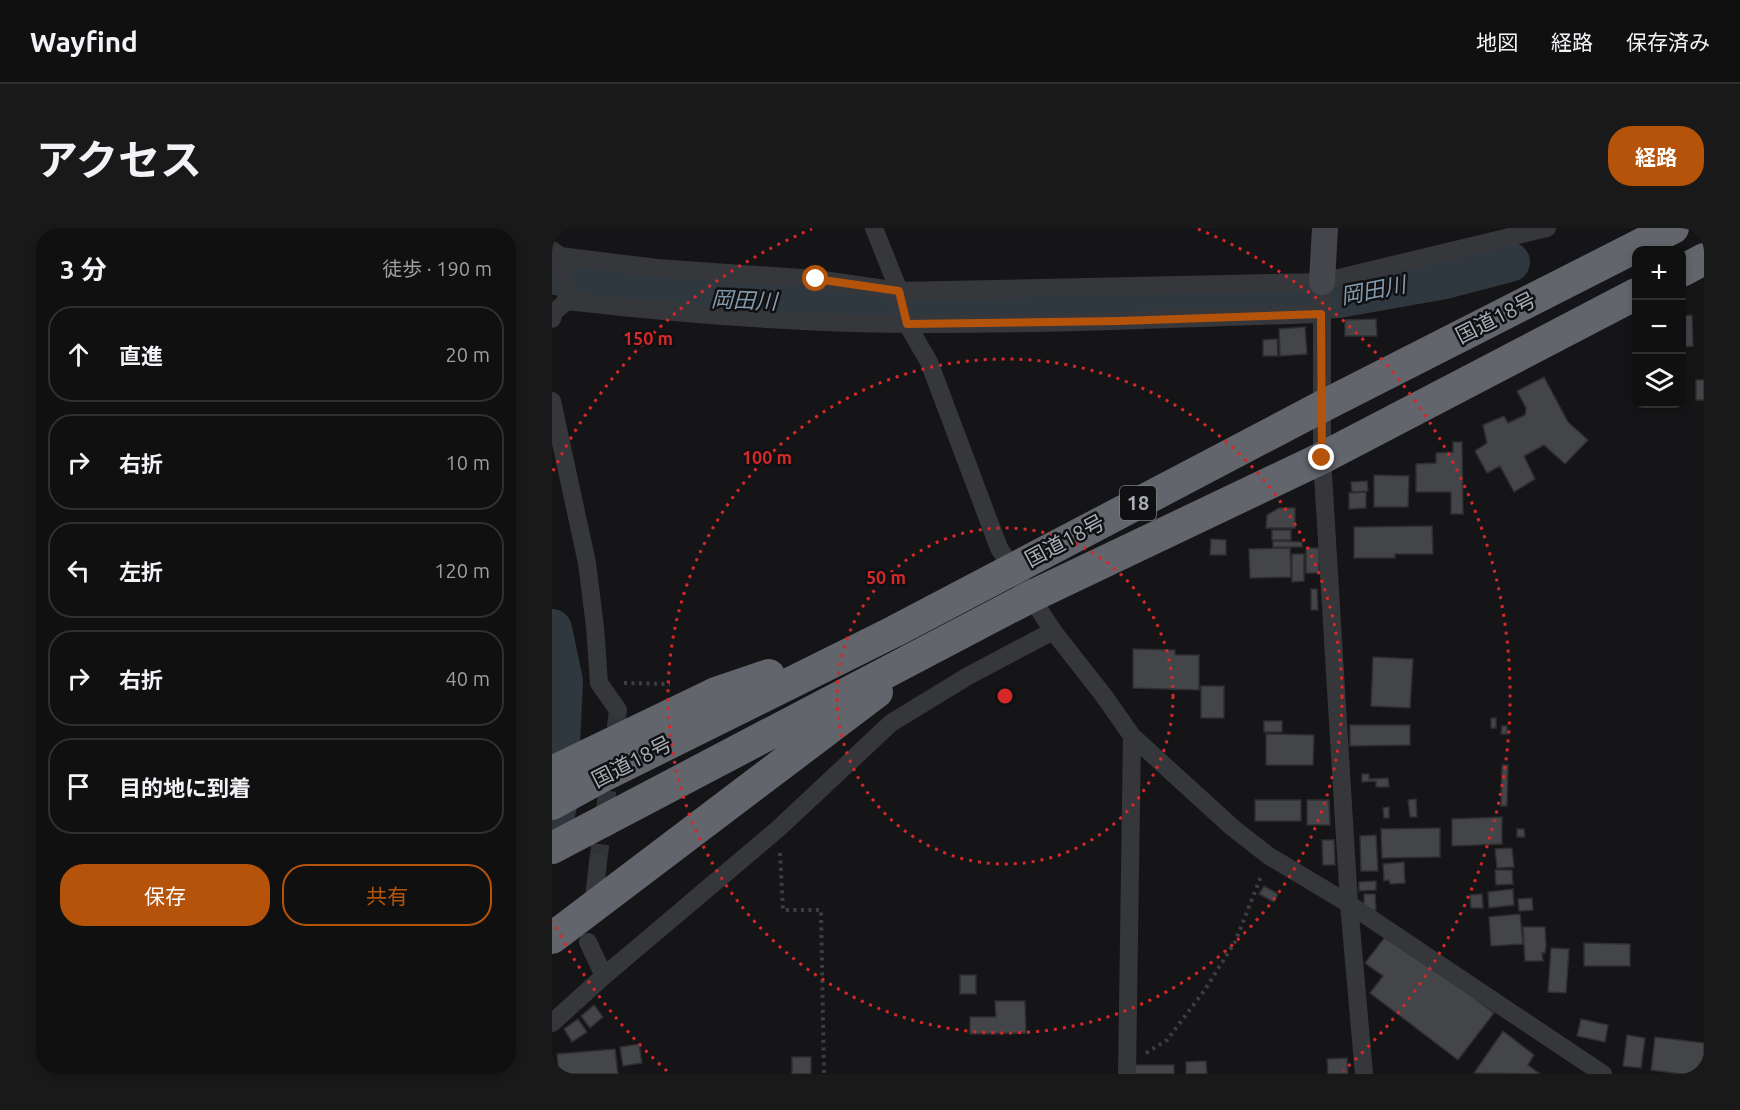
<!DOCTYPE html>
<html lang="ja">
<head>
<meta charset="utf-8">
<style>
	body { margin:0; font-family:Ubuntu,"Noto Sans JP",sans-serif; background:#19191a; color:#f1f3f6 }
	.controls { position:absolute; right:18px; top:18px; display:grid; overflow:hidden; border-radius:12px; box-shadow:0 3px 9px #0003 }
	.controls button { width:54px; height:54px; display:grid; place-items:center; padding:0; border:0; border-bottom:2px solid #303031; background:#101011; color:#f1f3f6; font:30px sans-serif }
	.stop { position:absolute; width:18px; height:18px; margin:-14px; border:4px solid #b45309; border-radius:50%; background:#fff }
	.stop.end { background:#b45309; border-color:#fff; box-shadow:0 2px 6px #0008 }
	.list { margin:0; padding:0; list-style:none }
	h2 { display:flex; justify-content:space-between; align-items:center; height:78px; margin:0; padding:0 24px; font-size:26px }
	h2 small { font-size:20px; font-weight:400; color:#9c9d9f }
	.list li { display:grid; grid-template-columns:39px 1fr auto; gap:18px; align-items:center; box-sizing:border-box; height:96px; margin:0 12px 12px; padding:0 12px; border:2px solid #303031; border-radius:24px }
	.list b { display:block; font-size:22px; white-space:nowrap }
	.list em { font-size:20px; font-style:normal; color:#9c9d9f }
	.actions { display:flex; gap:12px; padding:18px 24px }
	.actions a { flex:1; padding:14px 0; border:2px solid #b45309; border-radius:24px; text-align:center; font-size:21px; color:#b45309 }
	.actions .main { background:#b45309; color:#fff }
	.icon { flex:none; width:33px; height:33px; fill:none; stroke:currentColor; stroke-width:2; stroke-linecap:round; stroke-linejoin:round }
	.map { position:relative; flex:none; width:1152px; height:846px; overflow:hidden; border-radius:24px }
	header { display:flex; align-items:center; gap:36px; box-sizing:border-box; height:84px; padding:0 30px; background:#101011; border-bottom:2px solid #303031 }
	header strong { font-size:28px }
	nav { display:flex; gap:33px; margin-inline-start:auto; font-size:21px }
	.intro { display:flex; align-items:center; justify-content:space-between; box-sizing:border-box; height:144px; padding:0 36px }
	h1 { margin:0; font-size:42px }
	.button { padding:15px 27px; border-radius:24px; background:#b45309; color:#fff; font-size:21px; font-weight:700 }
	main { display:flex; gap:36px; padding:0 36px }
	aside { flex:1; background:#101011; border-radius:24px; box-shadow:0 3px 9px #0003 }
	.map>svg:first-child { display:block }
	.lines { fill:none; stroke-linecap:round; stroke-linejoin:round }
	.river { stroke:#2f383e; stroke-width:40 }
	.building { fill:#444549; stroke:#2f2f32; stroke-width:1.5 }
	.street-tunnel { stroke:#323337; stroke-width:18; stroke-dasharray:18 9; stroke-linecap:butt }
	.path { stroke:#3c3e42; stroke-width:4; stroke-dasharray:3 4.5; stroke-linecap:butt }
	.street { stroke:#36373b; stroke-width:18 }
	.secondary { stroke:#45464b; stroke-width:26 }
	.highway { stroke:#63656c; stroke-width:32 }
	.route { stroke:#b45309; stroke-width:8 }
	.ring { fill:none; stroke:#d62828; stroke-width:3; stroke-dasharray:3 6 }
	.labels { text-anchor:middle; stroke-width:5; stroke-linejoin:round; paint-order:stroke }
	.shield { fill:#101012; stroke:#7a7e84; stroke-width:1.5 }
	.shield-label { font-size:20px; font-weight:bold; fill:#a8adb5 }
	.street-label { font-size:21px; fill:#a8adb5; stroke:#101012 }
	.water-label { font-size:22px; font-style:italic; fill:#829aad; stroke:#101012 }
	.centre { fill:#d62828; stroke:#101012; stroke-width:3 }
	.ring-label { font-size:18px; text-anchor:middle; font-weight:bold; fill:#d62828; stroke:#101012; stroke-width:5; stroke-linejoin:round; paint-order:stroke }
</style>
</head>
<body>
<header>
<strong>Wayfind</strong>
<nav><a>地図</a><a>経路</a><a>保存済み</a></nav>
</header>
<div class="intro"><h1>アクセス</h1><a class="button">経路</a></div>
<main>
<aside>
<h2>3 分<small>徒歩 · 190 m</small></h2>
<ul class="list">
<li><svg class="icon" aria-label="ahead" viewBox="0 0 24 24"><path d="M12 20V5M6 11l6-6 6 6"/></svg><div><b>直進</b></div><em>20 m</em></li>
<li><svg class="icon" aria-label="right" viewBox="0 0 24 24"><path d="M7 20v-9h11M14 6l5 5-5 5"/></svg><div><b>右折</b></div><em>10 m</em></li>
<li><svg class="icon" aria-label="left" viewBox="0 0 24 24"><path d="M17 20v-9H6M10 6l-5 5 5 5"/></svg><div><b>左折</b></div><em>120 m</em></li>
<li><svg class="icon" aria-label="right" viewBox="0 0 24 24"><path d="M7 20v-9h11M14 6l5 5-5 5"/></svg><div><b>右折</b></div><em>40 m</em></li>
<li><svg class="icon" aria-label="arrive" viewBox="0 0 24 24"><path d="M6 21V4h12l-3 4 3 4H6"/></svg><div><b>目的地に到着</b></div></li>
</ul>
<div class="actions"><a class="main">保存</a><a>共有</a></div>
</aside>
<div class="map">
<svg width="1152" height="846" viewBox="0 0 1152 846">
	<rect width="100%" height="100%" fill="#151517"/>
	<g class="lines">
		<path class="river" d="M0 46 59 58 145 70 328 80H372L679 75 786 70 893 51 958 34
			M0 401 11 453 5 577 0 601"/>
	</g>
	<path class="building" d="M1140 87 1141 118 1130 119V88Z
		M824 91 825 108H793V92Z
		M753 99 755 126 728 128 727 101Z
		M725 111 726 128H711V112Z
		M992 149 1016 194 1036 212 1013 236 992 217 972 228 983 251 962 264 948 238 935 245 923 223 935 215 931 197 952 188 956 195 973 187 974 180 965 163Z
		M1144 152H1152V172H1144Z
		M901 214H910L911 286H899V264H864V236L884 235V225L901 224Z
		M822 247 857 248 856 279H822Z
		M815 253 816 263 800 264 799 254Z
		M814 264V280L797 281V265Z
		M727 280H743V300H714L715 287Z
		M880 298 881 326H843V330H802V299Z
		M720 302H739V312H720Z
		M659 311 674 312V327H658Z
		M721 313 750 314V319H721Z
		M738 320 739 349 698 350 697 321Z
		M754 320H767V345H754Z
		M740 326H752V353L740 354Z
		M759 361H765L766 382H759Z
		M581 421 623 422V427H647V462L581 460Z
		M821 429 861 431 858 480 819 478Z
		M649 458H672V490H649Z
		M939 490H944V500H939Z
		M712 493H730V504H712Z
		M798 497H858V517L798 518Z
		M950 498H955V506H949Z
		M714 506 762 507 761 537H714Z
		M950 537H956L955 578H949Z
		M810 546H817V551L836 550 837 559H824V553L810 554Z
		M864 571 865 589H858L856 572Z
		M703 572H749V593H703Z
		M755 572H777L778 597H755Z
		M837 579V590H832L831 580Z
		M950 589V616L900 618V591Z
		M888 600V629L830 630 829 601Z
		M965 601H972L973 609H965Z
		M824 607 826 643H809L808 608Z
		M770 612H782L783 637H771Z
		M960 620 962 639 945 640 943 621Z
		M852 634 853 655 838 656 837 652 832 653 831 636Z
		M943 642H960L961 656 944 657Z
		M824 653V662L807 663V654Z
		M712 658 726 666 722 674 707 666Z
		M961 661 962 677 937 680 936 664Z
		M812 666H823L824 682H812Z
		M930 666 931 680H919L918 667Z
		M980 670 981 682 967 683 966 671Z
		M968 686 971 716 939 718 937 689Z
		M971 699H993L994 718 993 725H990L991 733H973Z
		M836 705 942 785 906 832 818 765 831 748 813 735Z
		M1032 715 1078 716V738H1032Z
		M999 720 1017 721 1014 765 996 764Z
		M408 747H424V766H408Z
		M443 773H473L474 805 418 806V789H444Z
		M42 777 51 789 38 800 29 788Z
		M26 791 35 804 20 814 12 801Z
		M1029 791 1056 797 1053 814 1025 808Z
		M951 803 982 827 976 837 988 846 922 845Z
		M1075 807 1093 810 1089 840 1071 838Z
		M1103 809 1152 815V846H1129L1099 842Z
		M87 816 90 835 71 838 68 819Z
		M63 821 66 846H7L5 826Z
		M240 829H259V846H240Z
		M795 830 796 846H776L775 831Z
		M654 833 655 846H634V834Z
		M583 837H622V846H583Z"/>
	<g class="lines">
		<path class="street-tunnel" d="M46 634 66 482"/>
		<path class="path" d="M72 455 118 456
			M228 625 231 682H269L272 846
			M594 825 615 812 652 763 683 714 710 646"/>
		<path class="street" d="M322 0 347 63 355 96 377 134 447 320 501 403 552 468 580 508 681 600 717 628 797 676 1051 846
			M0 22 8 28 105 40 264 51 347 63 770 54 995 0
			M770 54V230L797 676 812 846
			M15 73C127 86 241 95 355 96 493 97 631 90 769 86
			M0 91 2 84 15 73 8 28
			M0 173 35 335 43 399 47 455 66 482
			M42 670 46 634
			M36 714 52 748
			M0 795 52 748 227 600 339 495 416 448 501 403
			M575 846 580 508"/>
		<path class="secondary" d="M770 54 773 0"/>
		<path class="highway" d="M1130 43 1152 31
			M0 544 164 465 217 447
			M0 576 49 549 343 403 769 179 1121 0
			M0 620 478 369 770 230 1084 66
			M0 710 325 464"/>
	</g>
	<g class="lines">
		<path class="route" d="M264 51 347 63 355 96 567 93 769 86 770 230"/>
	</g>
	<g class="ring">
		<circle cx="453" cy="468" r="168"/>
		<circle cx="453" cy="468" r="337"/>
		<path d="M115 843A505 505 0 0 1 1 693M1 243A505 505 0 0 1 260 1M646 1A505 505 0 0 1 791 843"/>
	</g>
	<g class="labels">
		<rect class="shield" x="568" y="258" width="36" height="34" rx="4.5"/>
		<g class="shield-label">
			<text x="586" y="282">18</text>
		</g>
		<g class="street-label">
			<text transform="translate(944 90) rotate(-27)" y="7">国道18号</text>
			<text transform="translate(513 313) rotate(-28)" y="7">国道18号</text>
			<text transform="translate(80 534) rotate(-27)" y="7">国道18号</text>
		</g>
		<g class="water-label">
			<text transform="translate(821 62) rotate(-11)" y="8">岡田川</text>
			<text transform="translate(192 72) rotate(2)" y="8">岡田川</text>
		</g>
	</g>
	<circle cx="453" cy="468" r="9" class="centre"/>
	<g class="ring-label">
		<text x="96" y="117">150 m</text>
		<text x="215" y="236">100 m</text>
		<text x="334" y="356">50 m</text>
	</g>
</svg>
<div class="controls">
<button>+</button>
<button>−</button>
<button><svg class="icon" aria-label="layers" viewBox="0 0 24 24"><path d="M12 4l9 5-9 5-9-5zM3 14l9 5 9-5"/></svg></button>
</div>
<div class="stop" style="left:264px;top:51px"></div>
<div class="stop end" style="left:770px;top:230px"></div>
</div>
</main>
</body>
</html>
